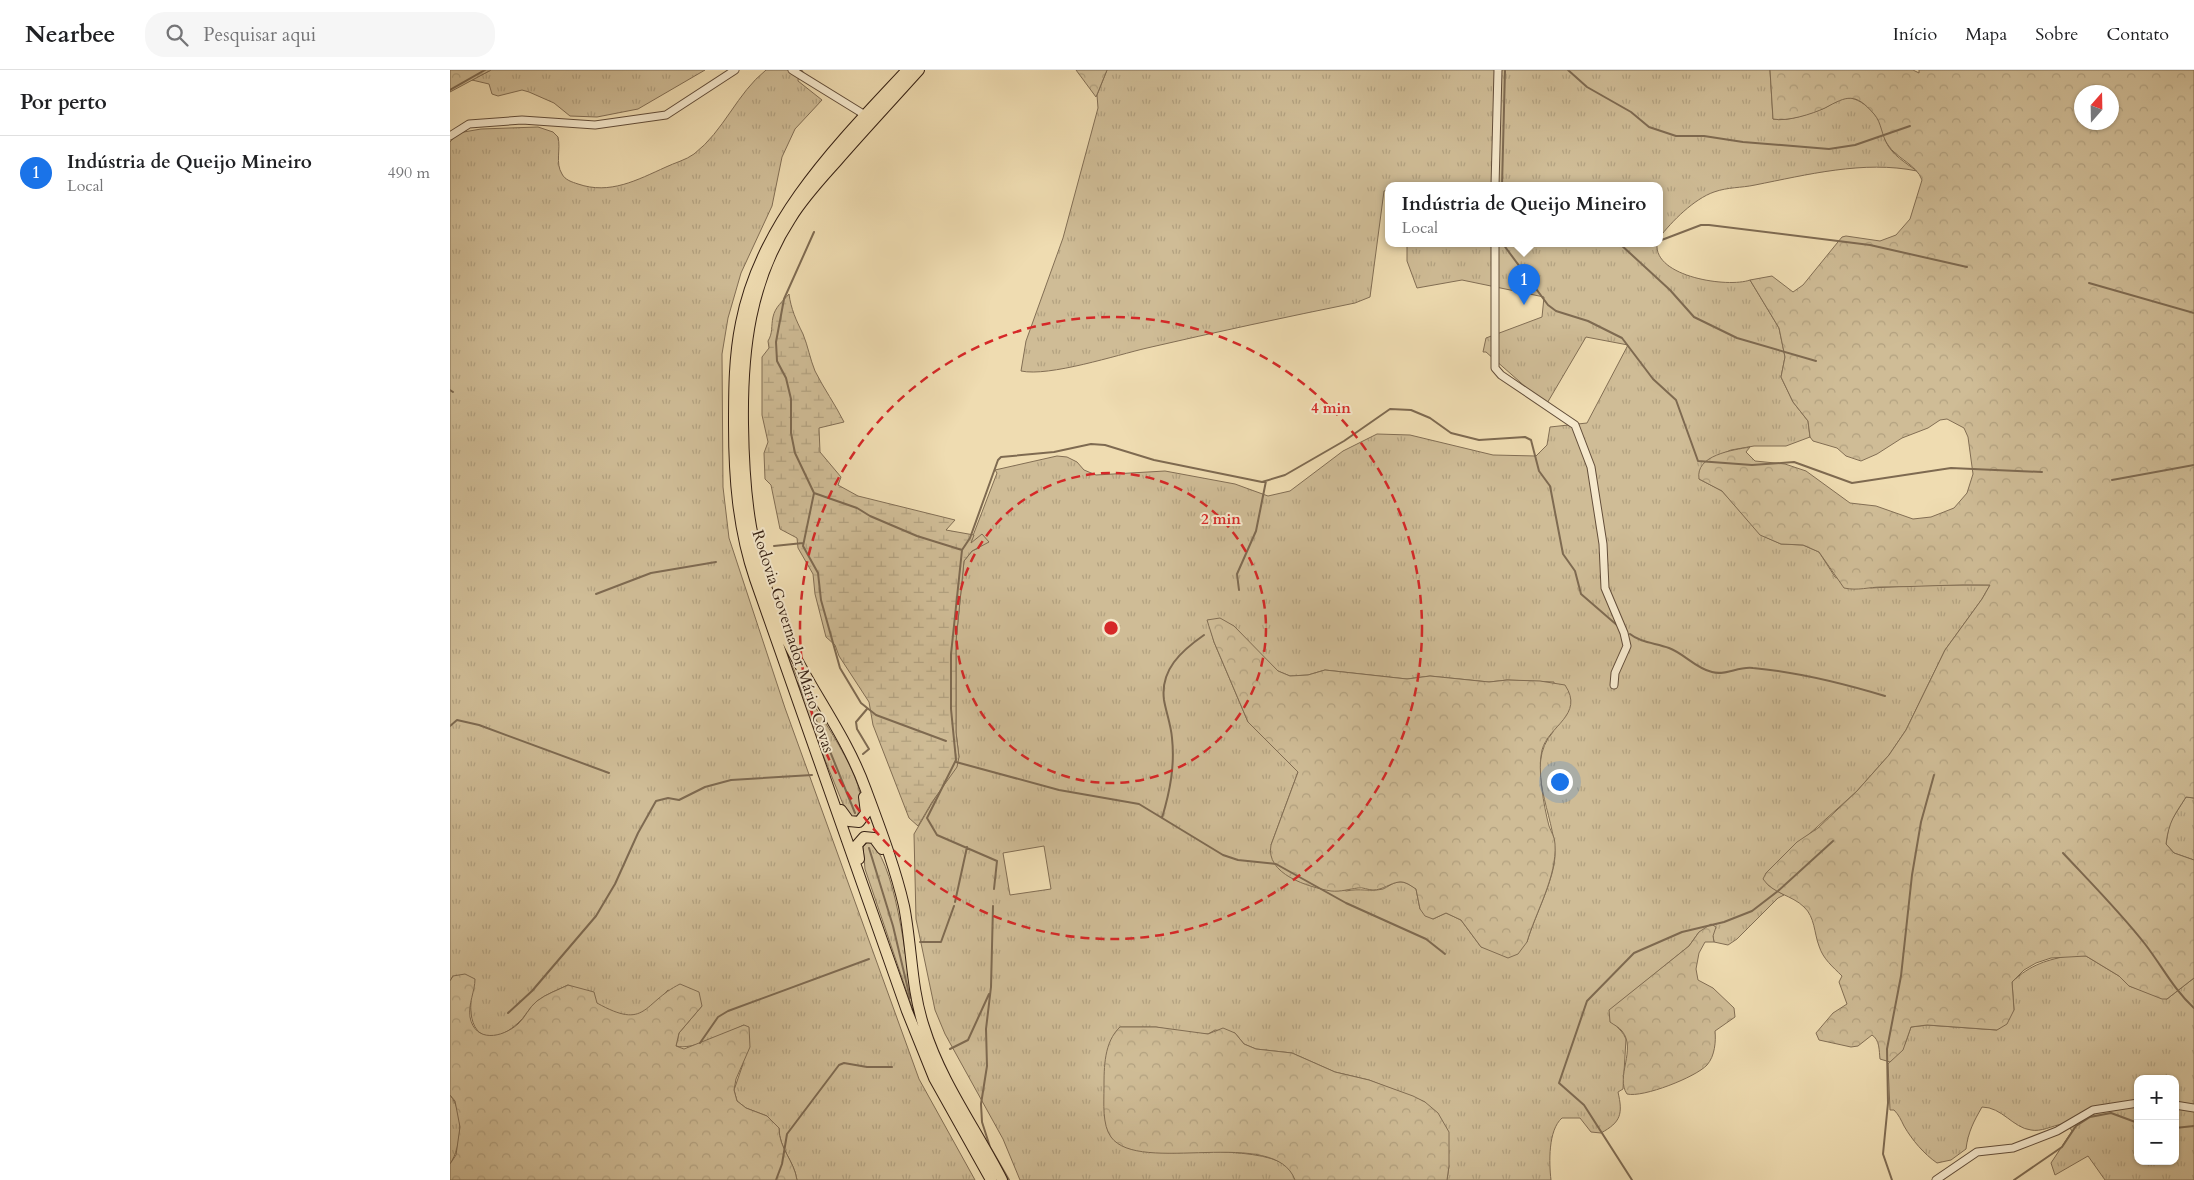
<!DOCTYPE html>
<html lang="pt">
<head>
<meta charset="utf-8">
<style>
	body { margin:0; font-family:Cardo,serif; background:#f6f6f6; color:#202124 }
	.controls { position:absolute; right:15px; bottom:15px; display:grid; overflow:hidden; border-radius:10px; box-shadow:0 1px 4px #0004 }
	.controls button { width:45px; height:45px; display:grid; place-items:center; padding:0; border:0; border-bottom:1px solid #e0e0e0; background:#fff; color:#202124; font:25px sans-serif }
	.compass { position:absolute; left:1624px; top:15px; width:45px; height:45px; border-radius:50%; background:#fff; box-shadow:0 1px 4px #0004; rotate:20deg }
	.you { position:absolute; left:1109px; top:711px; width:18px; height:18px; margin:-12px; border:4px solid #fff; border-radius:50%; background:#1a73e8; box-shadow:0 0 0 8px #1a73e833 }
	.badge { display:grid; place-items:center; width:32px; height:32px; border-radius:50%; background:#1a73e8; color:#fff; font-size:16px; font-weight:700 }
	.pin { position:absolute; translate:-50% -41px; filter:drop-shadow(0 1px 2px #0008) }
	.pin::after { content:''; position:absolute; top:26px; width:18px; height:15px; background:inherit; clip-path:polygon(0 0,100% 0,50% 100%) }
	.popup { position:absolute; left:935px; top:112px; width:278px; height:65px; box-sizing:border-box; display:grid; place-content:center; border-radius:10px; background:#fff; filter:drop-shadow(0 1px 4px #0005); font-size:16px; white-space:nowrap; color:#757577 }
	.popup b { font-size:19px; color:#202124 }
	.popup::after { content:''; position:absolute; left:50%; top:100%; margin-left:-10px; border:10px solid transparent; border-top-color:#fff }
	.list { margin:0; padding:0; list-style:none }
	h2 { display:flex; justify-content:space-between; align-items:center; height:65px; margin:0; padding:0 20px; font-size:21px }
	h2 small { font-size:16px; font-weight:400; color:#757577 }
	.list li { display:grid; grid-template-columns:32px 1fr auto; gap:15px; align-items:center; box-sizing:border-box; height:75px; padding:0 20px; border-top:1px solid #e0e0e0 }
	.list b { display:block; font-size:19px; white-space:nowrap }
	.list p { margin:0; font-size:16px; white-space:nowrap; color:#757577 }
	.list em { font-size:16px; font-style:normal; color:#757577 }
	.icon { flex:none; width:28px; height:28px; fill:none; stroke:currentColor; stroke-width:2; stroke-linecap:round; stroke-linejoin:round }
	.map { position:relative; flex:none; width:1744px; height:1110px; overflow:hidden }
	header { display:flex; align-items:center; gap:30px; box-sizing:border-box; height:70px; padding:0 25px; background:#fff; border-bottom:1px solid #e0e0e0 }
	header strong { font-size:24px }
	nav { display:flex; gap:28px; margin-inline-start:auto; font-size:18px }
	.search { width:350px; height:45px; background:#f6f6f6; display:flex; align-items:center; gap:12px; box-sizing:border-box; padding:0 18px; border-radius:20px; color:#757577; font-size:19px }
	main { display:flex }
	aside { flex:1; background:#fff }
	.map>svg:first-child { display:block }
	.grass { fill:url(#grass-tufts); stroke:#826e54; fill-rule:evenodd }
	.forest { fill:url(#forest-crowns); stroke:#826e54; fill-rule:evenodd }
	.wetland { fill:url(#wetland-marsh); stroke:#826e54 }
	.lines { fill:none; stroke-linecap:round; stroke-linejoin:round }
	.stream { stroke:#7e6a51; stroke-width:2 }
	.minor-casing { stroke:#634e3a; stroke-width:9 }
	.highway-casing { stroke:#341f12; stroke-width:12 }
	.minor { stroke:#f5e8cc; stroke-width:7 }
	.highway { stroke:#efdcb1; stroke-width:10 }
	.ring { fill:none; stroke:#d62828; stroke-width:2.5; stroke-dasharray:9 6 }
	.labels { text-anchor:middle; stroke-width:4; stroke-linejoin:round; paint-order:stroke }
	.street-label { font-size:16px; fill:#341f12; stroke:#f5e8cc }
	.centre { fill:#d62828; stroke:#f5e8cc; stroke-width:2.5 }
	.ring-label { font-size:15px; text-anchor:middle; font-weight:bold; fill:#d62828; stroke:#f5e8cc; stroke-width:4; stroke-linejoin:round; paint-order:stroke }
</style>
</head>
<body>
<header>
<strong>Nearbee</strong>
<div class="search"><svg class="icon" aria-label="search" viewBox="0 0 24 24"><circle cx="10" cy="10" r="6"/><path d="M15 15l6 6"/></svg>Pesquisar aqui</div>
<nav><a>Início</a><a>Mapa</a><a>Sobre</a><a>Contato</a></nav>
</header>
<main>
<aside>
<h2>Por perto<small></small></h2>
<ul class="list">
<li><span class="badge">1</span><div><b>Indústria de Queijo Mineiro</b><p>Local</p></div><em>490 m</em></li>
</ul>
</aside>
<div class="map">
<svg width="1744" height="1110" viewBox="0 0 1744 1110">
	<defs>
		<pattern id="grass-tufts" width="24" height="20" patternUnits="userSpaceOnUse" patternTransform="scale(1.25)"><rect width="24" height="20" fill="#cfbc96"/><path d="M3 7l-1-3M5 7V3M7 7l1-3M15 17l-1-3M17 17v-4M19 17l1-3" fill="none" stroke="#b2a180"/></pattern>
		<pattern id="forest-crowns" width="20" height="18" patternUnits="userSpaceOnUse" patternTransform="scale(1.25)"><rect width="20" height="18" fill="#cfbc96"/><path d="M2 6a3 3 0 1 1 6 0M12 15a3 3 0 1 1 6 0" fill="none" stroke="#b2a180"/></pattern>
		<pattern id="wetland-marsh" width="20" height="14" patternUnits="userSpaceOnUse" patternTransform="scale(1.25)"><rect width="20" height="14" fill="#cfbc96"/><path d="M1 5h8M5 5V1M11 12h8M15 12V8" fill="none" stroke="#b2a180"/></pattern>
	</defs>
	<rect width="100%" height="100%" fill="#efdcb1"/>
	<filter id="stains"><feTurbulence type="fractalNoise" baseFrequency=".004" numOctaves="4"/><feColorMatrix values="0 0 0 0 .2 0 0 0 0 .09 0 0 0 0 .02 0 0 0 .5 -.17"/></filter>
	<radialGradient id="worn" r=".72"><stop offset=".6" stop-color="#630" stop-opacity="0"/><stop offset="1" stop-color="#630" stop-opacity=".3"/></radialGradient>
	<path class="grass" d="M41 0H255L188 39 147 47 120 46 104 33 79 22 72 20 48 26 42 24 39 14 22 10Z
		M316 0H349L348 11 372 30 345 59 332 87 322 136 291 203 278 248 272 284 273 417 279 468 335 638 469 1009 525 1110H347C344 1090 329 1079 329 1058L317 1046 296 1038 287 1031 284 1020 293 994 294 955C278 962 242 981 226 976L229 963 252 936 218 920C210 928 200 942 189 945 165 951 137 926 118 915 108 920 96 924 87 931 79 937 75 948 67 954 40 978 18 966 21 931L3 906 0 911V72L8 63 31 59 88 57 103 62 108 67C111 79 105 93 112 104 115 110 122 112 128 114 160 125 187 110 216 97 224 93 236 90 244 84 274 61 287 23 316 0Z
		M657 0H1320L1323 49C1337 52 1358 44 1372 39 1379 37 1385 30 1392 28 1409 25 1426 42 1432 57 1434 62 1434 68 1436 72 1442 85 1456 93 1467 101 1414 90 1356 105 1305 115 1291 118 1278 117 1264 122 1244 129 1222 151 1209 168V116H939V120L934 121 920 227 905 233C836 247 766 262 697 278 667 285 599 307 571 301L576 271 613 168 648 38 647 25Z
		M957 174H1207C1204 207 1278 218 1300 210L1329 258 1335 287 1331 307 1343 332 1358 351 1360 367 1336 376H1304L1281 380 1262 388 1249 409 1272 421 1311 465 1331 474 1353 475 1369 482 1385 507 1421 518 1476 515H1540L1532 529 1495 580 1456 660 1439 685 1407 721 1316 803 1318 815 1334 825 1328 828 1287 869 1278 875 1264 872 1263 866 1249 862 1239 876 1160 940C1158 955 1171 956 1176 969L1173 1019 1168 1022C1173 1044 1171 1052 1151 1063L1141 1062 1130 1048H1112C1098 1060 1099 1093 1101 1110H997L999 1096 975 1032 919 1010 885 1002 842 983 806 979 794 974 785 963 765 960 758 964 737 963 706 957H670L657 1058C663 1073 673 1077 687 1080 720 1083 820 1075 840 1099 843 1102 844 1107 845 1110H570L553 1069 495 964 485 940 466 849 464 764 509 687 506 662V571L514 491 522 481 529 478 519 476 547 403 545 400 607 386 617 387 627 392 634 400 646 405 715 401 785 414 818 426 840 421 893 381 927 364 960 365 1043 385 1086 386 1097 375 1100 357 1137 353 1178 275 1136 267 1096 335 1036 282H1033L1036 268 1092 247 1094 227 1012 210 967 218 957 191ZM758 550 784 556 819 594 828 601 840 606 858 605 875 600 957 609 980 606 1039 612 1057 610 1104 612 1103 662C1073 696 1105 746 1105 784 1105 809 1084 847 1077 872L1031 877 1011 850 996 843 983 849 970 839 966 819C961 815 954 811 948 812 942 813 938 817 933 819 920 822 910 818 896 821L821 775 848 702 798 652 764 572ZM594 776 601 819 560 825 553 783Z
		M331 570C337 585 344 601 352 616 364 638 428 723 407 746L400 747 395 739 360 653Z
		M1736 727 1744 728V790L1724 783 1716 774 1719 754Z
		M418 772 422 773C449 803 457 904 465 946L415 799 413 777Z
		M1622 885 1636 886 1669 906 1679 916 1717 929 1744 908V1110H1655L1638 1086 1605 1105 1601 1093 1622 1061 1620 1058 1612 1054C1602 1056 1591 1062 1581 1060 1563 1058 1552 1037 1532 1037 1524 1051 1518 1062 1516 1079L1501 1090 1487 1093C1474 1084 1462 1070 1454 1056 1451 1050 1449 1045 1444 1040H1440L1438 994 1455 974 1461 957 1477 955 1547 960 1564 940 1562 912C1581 894 1597 890 1622 885ZM1688 1009H1725V1091H1688Z
		M0 1025C14 1042 12 1076 0 1094Z"/>
	<path class="forest" d="M0 0H41L0 22Z
		M626 0H657L646 27Z
		M1320 0H1463L1469 3V0H1744V728L1736 727C1724 746 1719 751 1716 774L1724 783 1744 790V908L1717 929H1712L1679 916 1669 906 1636 886 1601 888 1586 893 1574 900 1562 912 1564 940 1557 954 1547 960 1477 955 1461 957 1453 980 1440 992 1430 989C1429 981 1430 970 1422 965L1408 976 1401 977 1369 970 1366 963 1383 943 1397 934 1389 912 1392 906C1383 897 1373 889 1369 876 1364 863 1365 847 1354 837 1342 825 1323 824 1313 809L1316 803 1347 772 1368 758 1407 721 1439 685 1456 660 1495 580 1532 529 1540 515C1504 514 1468 517 1432 517 1419 517 1408 521 1394 518L1369 482 1353 475 1331 474 1310 465 1272 421 1249 409C1245 385 1283 380 1300 377L1296 382 1305 391 1335 394 1356 401 1400 433 1426 436 1463 449 1481 447 1504 438 1517 423 1523 404 1518 367 1514 358 1497 349 1490 350 1478 358 1452 368 1427 384 1411 391 1396 386 1387 378 1363 371 1360 367 1358 351 1343 332 1331 307 1335 287 1329 258 1300 210 1322 206 1343 222 1353 215 1392 167 1396 166 1430 171 1446 165 1460 149 1472 110C1467 95 1446 88 1438 75 1431 65 1432 53 1424 44 1405 22 1397 26 1375 38 1362 44 1337 52 1323 49ZM1632 22H1662V52H1632Z
		M770 548 784 556 828 601 840 606 858 605 875 600 957 609 980 606 1039 612 1057 610 1090 611 1115 615C1135 645 1098 656 1092 680 1087 699 1094 737 1099 756 1101 762 1105 767 1105 774 1107 807 1086 841 1077 872L1068 884 1058 888 1031 877 1011 850 996 843 983 849 975 846 970 839 966 819C961 816 955 811 949 812 940 813 933 820 923 820 918 820 913 817 908 818 899 819 891 822 881 821 858 817 815 804 821 775L848 702 798 652 764 572 757 550Z
		M1261 854 1266 857 1263 866 1264 872H1255L1249 883 1246 899 1248 910 1263 918 1284 938 1285 947 1265 961C1266 971 1265 986 1257 995 1246 1007 1193 1028 1177 1024 1165 1007 1187 979 1172 961 1169 957 1164 955 1160 952L1159 940 1239 876 1249 862Z
		M15 904 25 909C25 921 18 934 20 947 25 973 52 968 68 954 75 948 79 937 87 931 96 924 108 920 118 915L144 922 147 933C197 961 192 933 230 914L249 922 252 936 229 963 226 976 234 979 294 955 299 957 300 977 286 1009 284 1020 287 1031 296 1038 317 1046 329 1058C329 1079 344 1090 347 1110H0V1094L6 1085 10 1057 5 1031 0 1025V911L3 906Z
		M670 957H706L758 964 773 958 785 963 794 974 806 979 842 983 885 1002 919 1010 963 1026 975 1032 988 1043 999 1062V1096L997 1110H845C825 1055 689 1106 661 1067 652 1055 654 1032 654 1018 654 997 654 972 670 957Z"/>
	<path class="wetland" d="M339 224C341 239 346 250 353 264 358 276 360 289 365 301 374 319 385 334 394 352L369 358 370 382 391 407 388 415 408 426 505 450 496 460 524 465 521 473 532 464 539 472 522 481 514 491 506 571V662L509 687 507 697 482 732 468 756 459 748 423 655 419 632 389 586 385 575 376 567 365 524 363 504 348 478 347 468 330 459 321 415 315 409 314 383 318 372 312 345V287L319 278 318 271C323 263 321 256 323 247 325 237 333 231 339 224Z"/>
	<g class="lines">
		<path class="stream" d="M351 0 354 4
			M1118 0 1137 17 1181 42 1199 57 1226 66H1254L1293 72 1379 79 1405 75 1460 56
			M0 20 35 0
			M1052 116 1055 0
			M364 162 334 229 326 272 327 291 336 308 341 329V363L345 383 364 423 353 476 368 503 371 530 390 598 411 633 426 645 496 671
			M1209 171 1251 155H1259L1420 175 1517 197
			M1053 174 1098 235 1106 241 1138 251 1172 268 1203 309 1226 330 1248 391 1302 395 1344 392 1402 413 1501 398 1592 402
			M1170 174 1220 220 1244 247 1287 268 1366 291
			M1639 213 1744 243
			M0 320 3 322
			M1662 410 1744 395
			M364 423 407 438 420 446 467 466 512 480
			M324 476 353 473
			M789 520 787 504 806 461 816 411
			M146 524 201 503 266 492
			M1180 564C1191 573 1206 573 1219 578 1235 584 1245 598 1262 602 1276 606 1288 596 1303 598 1348 602 1392 613 1435 626
			M347 612 375 669 405 743
			M0 656 7 650 29 655 159 703
			M413 684 419 679 407 659 406 652 417 639
			M506 692 609 720 689 734 773 785 788 790 826 794 896 833 976 869 995 884
			M712 748C720 721 725 696 722 668 721 655 716 642 714 630 710 600 731 581 754 565
			M419 778 443 856 460 928
			M1613 783C1641 813 1670 842 1695 874 1712 896 1724 920 1744 938
			M544 819 547 791 487 765 477 748 506 690 501 639V584L512 480 520 468 548 390 551 387 604 382 641 374 655 375 704 390 812 412 835 405 894 371 940 339 961 340 980 348 1001 363 1029 370 1075 367 1081 370 1089 401 1100 416 1113 484 1125 501 1131 524 1168 556
			M505 832 517 777
			M543 836 541 917 536 959 537 996 531 1034 532 1052 540 1077 559 1110
			M470 872H491L504 836
			M58 943 82 921 146 846 165 814 188 763 206 731 218 728 229 730 255 717 281 710 362 705
			M250 973 268 947 278 941 419 889
			M500 979 518 970 539 924
			M1725 1058 1744 1056
			M326 1110 332 1094 337 1064 389 995 394 993 417 997H442
			M1182 1110 1134 1035 1109 1013 1137 931 1184 883 1232 862 1274 852 1302 841 1328 821 1383 771
			M1442 1110 1433 1084 1438 1033 1437 979 1451 906 1462 805 1471 752 1484 705
			M1564 1110 1612 1077 1626 1056 1640 1047 1661 1043 1688 1053"/>
		<defs>
			<path id="minor" d="M342 0 415 45
				M0 66 19 54 72 50 145 55 216 45 285 0
				M1045 116 1048 0
				M1045 174V298L1051 305 1125 355 1141 397 1153 474 1155 518 1174 563 1177 576 1165 603 1164 615
				M1725 1035 1744 1038
				M1486 1110 1527 1082 1563 1078 1607 1061 1643 1040 1688 1033"/>
			<path id="highway" d="M457 0C388 74 311 150 291 253 284 287 284 321 284 355 284 408 288 459 305 509L457 941 484 1008 541 1110
				M469 0C442 30 414 60 387 91 371 109 354 127 341 148 300 211 292 280 293 354 294 431 301 485 331 557 355 614 395 661 416 720 430 758 445 797 454 836 462 877 461 918 474 957 491 1012 526 1059 552 1110
				M391 740 399 751 409 752 416 743 414 727
				M409 789 407 775 414 767 424 768 432 779"/>
		</defs>
		<use href="#minor" class="minor-casing"/>
		<use href="#highway" class="highway-casing"/>
		<use href="#minor" class="minor"/>
		<use href="#highway" class="highway"/>
	</g>
	<g class="ring">
		<circle cx="661" cy="558" r="155"/>
		<circle cx="661" cy="558" r="311"/>
	</g>
	<g class="labels">
		<g class="street-label">
			<text transform="translate(344 571) rotate(72)" y="6">Rodovia Governador Mário Covas</text>
		</g>
	</g>
	<circle cx="661" cy="558" r="8" class="centre"/>
	<g class="ring-label">
		<text x="881" y="343">4 min</text>
		<text x="771" y="454">2 min</text>
	</g>
	<rect width="100%" height="100%" filter="url(#stains)"/>
	<rect width="100%" height="100%" fill="url(#worn)"/>
</svg>
<div class="controls">
<button>+</button>
<button>−</button>
</div>
<svg class="compass" viewBox="-18 -18 36 36"><path d="M0-13l5 13h-10z" fill="#e53935"/><path d="M0 13l5-13h-10z" fill="#757577"/></svg>
<div class="you"></div>
<div class="pin badge" style="left:1074px;top:235px">1</div>
<div class="popup"><b>Indústria de Queijo Mineiro</b>Local</div>
</div>
</main>
</body>
</html>
